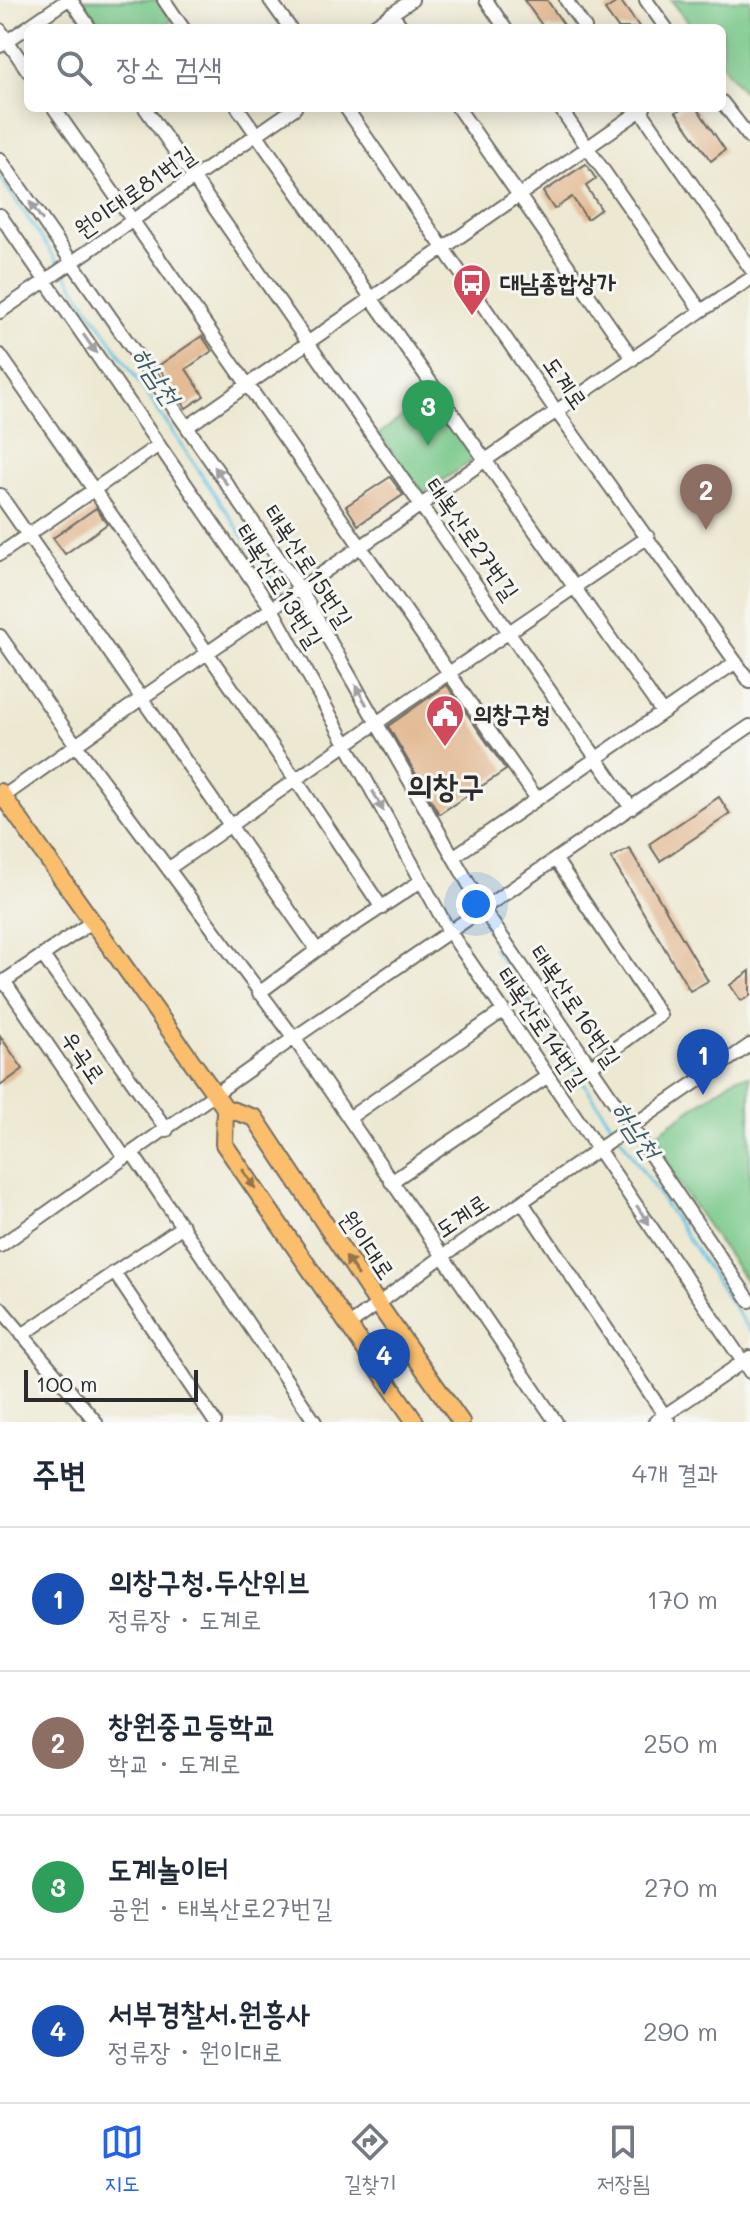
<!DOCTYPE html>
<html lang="ko">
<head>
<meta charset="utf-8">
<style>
	body { margin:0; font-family:Mali,"Poor Story",sans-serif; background:#f6f6f7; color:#1f2937 }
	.scale { position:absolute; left:24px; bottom:20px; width:174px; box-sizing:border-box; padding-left:8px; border:4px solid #2b2b2b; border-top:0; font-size:22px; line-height:28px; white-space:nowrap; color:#2b2b2b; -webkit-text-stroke:6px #f6f6f2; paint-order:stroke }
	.you { position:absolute; left:476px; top:904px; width:28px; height:28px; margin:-20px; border:6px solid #fff; border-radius:50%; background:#1a73e8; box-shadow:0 0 0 12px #1a73e833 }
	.badge { display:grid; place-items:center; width:52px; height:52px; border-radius:50%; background:#2563eb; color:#fff; font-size:26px; font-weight:700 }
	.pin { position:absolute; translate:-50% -66px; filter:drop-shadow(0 2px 4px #0008) }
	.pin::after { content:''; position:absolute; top:42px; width:28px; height:24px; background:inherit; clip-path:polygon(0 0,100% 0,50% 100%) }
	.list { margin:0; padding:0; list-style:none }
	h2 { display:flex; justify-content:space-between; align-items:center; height:104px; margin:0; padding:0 32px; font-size:34px }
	h2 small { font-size:26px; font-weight:400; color:#747a83 }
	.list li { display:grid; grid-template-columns:52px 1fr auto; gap:24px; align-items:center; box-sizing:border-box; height:144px; padding:0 32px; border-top:2px solid #e0e1e3 }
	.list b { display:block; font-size:30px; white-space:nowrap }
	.list p { margin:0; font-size:26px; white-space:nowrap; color:#747a83 }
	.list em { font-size:26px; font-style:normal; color:#747a83 }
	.icon { flex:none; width:44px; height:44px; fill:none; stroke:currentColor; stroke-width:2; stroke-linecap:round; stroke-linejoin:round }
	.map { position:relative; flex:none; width:750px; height:1422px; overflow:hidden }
	.search { position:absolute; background:#fff; box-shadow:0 4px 20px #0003; left:24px; right:24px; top:24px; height:88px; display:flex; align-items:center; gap:20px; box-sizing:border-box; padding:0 28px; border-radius:12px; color:#747a83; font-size:30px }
	.sheet { height:680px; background:#fff }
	nav { display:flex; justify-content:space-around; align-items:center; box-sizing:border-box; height:112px; border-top:2px solid #e0e1e3; background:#fff; font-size:22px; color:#747a83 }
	nav a { display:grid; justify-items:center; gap:4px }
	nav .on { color:#2563eb }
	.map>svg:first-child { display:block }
	.green { fill:#79c98a; stroke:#527a5a; stroke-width:2 }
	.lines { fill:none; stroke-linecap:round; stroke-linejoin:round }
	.stream { stroke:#66c5e5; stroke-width:3 }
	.building { fill:#e3bc96 }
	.minor-casing { stroke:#6f6d65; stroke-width:16 }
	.major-casing { stroke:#6f6d65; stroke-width:20 }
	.minor { stroke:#fff; stroke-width:12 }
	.major { stroke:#fabe6d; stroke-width:16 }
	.oneway { fill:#a0a0a0 }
	.oneway2 { fill:#92744c }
	.labels { text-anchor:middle; stroke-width:6; stroke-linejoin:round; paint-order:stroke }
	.street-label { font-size:24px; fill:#2b2b2b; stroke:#f6f6f2 }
	.poi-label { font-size:24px; font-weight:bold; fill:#2b2b2b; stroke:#f6f6f2; text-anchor:start }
	.water-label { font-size:26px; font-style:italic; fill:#3d5963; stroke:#f6f6f2 }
	.district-label { font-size:32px; font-weight:bold; fill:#2b2b2b; stroke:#f6f6f2 }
</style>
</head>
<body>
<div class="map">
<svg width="750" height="1422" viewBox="0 0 750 1422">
	<rect width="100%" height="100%" fill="#f6f6f2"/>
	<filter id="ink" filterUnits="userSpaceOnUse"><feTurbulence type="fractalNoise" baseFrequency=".0125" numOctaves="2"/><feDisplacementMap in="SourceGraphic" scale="16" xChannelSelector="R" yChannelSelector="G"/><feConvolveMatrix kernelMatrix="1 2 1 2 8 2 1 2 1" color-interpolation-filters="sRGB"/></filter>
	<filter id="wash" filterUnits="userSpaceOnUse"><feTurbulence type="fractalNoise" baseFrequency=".006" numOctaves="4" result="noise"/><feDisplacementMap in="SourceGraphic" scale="32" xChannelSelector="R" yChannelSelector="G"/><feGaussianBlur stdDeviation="1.8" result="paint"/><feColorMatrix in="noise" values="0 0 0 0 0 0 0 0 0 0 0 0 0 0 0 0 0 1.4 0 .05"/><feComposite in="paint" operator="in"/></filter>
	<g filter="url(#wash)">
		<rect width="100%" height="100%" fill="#ede8d1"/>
		<path class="green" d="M80 0H158L172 21 161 28H93L76 3Z
			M671 0H750V100L722 65V28H693Z
			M431 395 476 458 422 494 379 434Z
			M750 1076V1287L654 1149 653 1140 656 1134 737 1077Z"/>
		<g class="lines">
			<path class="stream" d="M0 177 61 267
				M65 273 283 595
				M493 948 616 1131
				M620 1137 750 1331"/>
		</g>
		<g id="blocks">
			<path class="building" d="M524 0H547L566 28H544Z
				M620 0 640 28H618L605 10Z
				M683 108H697L725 150 711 161 676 112Z
				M586 164 596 179 586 186 601 209 587 219 572 197 554 209 543 192Z
				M202 336 212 351 186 369 204 396 186 408 158 366Z
				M390 477 403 495 358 525 346 506Z
				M96 508 107 524 65 554 53 538Z
				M447 685 506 770 439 814 388 726Z
				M719 797 730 814 660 861 649 844Z
				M629 848 708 981 690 991 611 858Z
				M750 971V996L741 1001 730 985Z
				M0 1036 23 1069 0 1086Z"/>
		</g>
	</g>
	<g filter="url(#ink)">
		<use href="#blocks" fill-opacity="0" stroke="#6f6d65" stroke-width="2"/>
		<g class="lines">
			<defs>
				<path id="minor" d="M71 0 90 28
					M164 0 183 28
					M270 0 290 28
					M486 0 505 28
					M566 0 585 28
					M646 0 666 28
					M392 13 402 28
					M371 28 412 0
					M0 30 28 71
					M0 46 67 0
					M722 102 750 138
					M54 108 537 799
					M145 108 631 808
					M238 108 662 712
					M346 108 557 412 750 682
					M458 108 633 359
					M560 108 701 311
					M639 108 750 268
					M0 159 300 589 483 909 750 1301
					M0 215 272 609 449 931 750 1372
					M0 312 295 108
					M0 355 296 780 382 908
					M187 427 644 108
					M0 495 317 950
					M0 554 159 445
					M0 636 76 745 294 1038 556 1422
					M0 799 142 698 701 311 750 279
					M453 857 736 662
					M556 860 660 1015 590 1067
					M168 869 408 701 648 537
					M43 956 167 1130
					M4 981 125 1158
					M0 984 92 922
					M259 993 317 950 421 881
					M349 1118 503 1011
					M132 1153 315 1422
					M391 1182 548 1076
					M522 1202 669 1422
					M0 1246 294 1038 750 726
					M114 1272 215 1422
					M0 1308 96 1422
					M348 1326 443 1256 750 1045
					M22 1335 183 1226
					M655 1422 750 1357"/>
				<path id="major" d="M0 792 225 1108 255 1118 378 1304 461 1422
					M225 1108 224 1144 415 1422"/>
			</defs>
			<use href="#minor" class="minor-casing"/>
			<use href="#major" class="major-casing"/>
			<use href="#minor" class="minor"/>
			<use href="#major" class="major"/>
		</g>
		<defs><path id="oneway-solid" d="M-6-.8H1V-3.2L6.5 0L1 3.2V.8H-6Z" transform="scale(2)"/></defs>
		<g class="oneway">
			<use href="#oneway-solid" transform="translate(36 211) rotate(-125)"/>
			<use href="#oneway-solid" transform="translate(90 344) rotate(55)"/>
			<use href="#oneway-solid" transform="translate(221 476) rotate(-125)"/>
			<use href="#oneway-solid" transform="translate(361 695) rotate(-120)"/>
			<use href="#oneway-solid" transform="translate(378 801) rotate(62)"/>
			<use href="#oneway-solid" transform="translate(643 1215) rotate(56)"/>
		</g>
		<g class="oneway2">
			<use href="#oneway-solid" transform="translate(249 1179) rotate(56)"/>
			<use href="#oneway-solid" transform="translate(352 1266) rotate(-124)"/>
		</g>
	</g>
	<defs>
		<symbol id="bus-pin" viewBox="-11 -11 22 30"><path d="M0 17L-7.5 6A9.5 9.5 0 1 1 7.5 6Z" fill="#d1495b" stroke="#f6f6f2"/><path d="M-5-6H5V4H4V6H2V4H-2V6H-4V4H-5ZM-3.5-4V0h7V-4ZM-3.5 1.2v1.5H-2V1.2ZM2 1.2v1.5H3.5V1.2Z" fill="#fff"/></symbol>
		<symbol id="civic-pin" viewBox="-11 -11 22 30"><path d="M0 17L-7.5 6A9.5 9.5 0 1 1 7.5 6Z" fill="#d1495b" stroke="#f6f6f2"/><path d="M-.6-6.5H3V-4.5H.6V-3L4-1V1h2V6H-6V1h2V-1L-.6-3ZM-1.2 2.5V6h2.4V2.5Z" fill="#fff"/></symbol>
	</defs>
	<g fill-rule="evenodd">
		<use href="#bus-pin" x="450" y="261" width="44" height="60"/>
		<use href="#civic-pin" x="423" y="692" width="44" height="60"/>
	</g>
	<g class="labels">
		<g class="street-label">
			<text transform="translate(135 192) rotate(-35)" y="8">원이대로81번길</text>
			<text transform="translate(565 383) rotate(55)" y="8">도계로</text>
			<text transform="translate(472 539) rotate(55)" y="8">태복산로27번길</text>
			<text transform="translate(308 566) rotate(57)" y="8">태복산로15번길</text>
			<text transform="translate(279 586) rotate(58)" y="8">태복산로13번길</text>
			<text transform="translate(575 1006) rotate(56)" y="8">태복산로16번길</text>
			<text transform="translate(542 1028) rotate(56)" y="8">태복산로14번길</text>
			<text transform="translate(83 1057) rotate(56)" y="8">우곡로</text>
			<text transform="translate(462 1216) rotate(-34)" y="8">도계로</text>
			<text transform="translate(367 1245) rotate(56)" y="8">원이대로</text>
		</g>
		<g class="poi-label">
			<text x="500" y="291">대남종합상가</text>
			<text x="473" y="722">의창구청</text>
		</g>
		<g class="water-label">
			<text transform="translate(156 376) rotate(56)" y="9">하남천</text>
			<text transform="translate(636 1130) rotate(56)" y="9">하남천</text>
		</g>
		<g class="district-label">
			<text x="445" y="797">의창구</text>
		</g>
	</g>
</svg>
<div class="scale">100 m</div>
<div class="you"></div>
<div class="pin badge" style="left:703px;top:1095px;background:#1a4fb4">1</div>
<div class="pin badge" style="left:706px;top:530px;background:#8d6e63">2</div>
<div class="pin badge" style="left:428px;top:446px;background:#2e9e5b">3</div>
<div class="pin badge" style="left:384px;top:1395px;background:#1a4fb4">4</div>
<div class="search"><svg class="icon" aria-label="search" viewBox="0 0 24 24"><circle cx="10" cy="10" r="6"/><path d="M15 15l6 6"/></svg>장소 검색</div>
</div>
<section class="sheet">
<h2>주변<small>4개 결과</small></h2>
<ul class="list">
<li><span class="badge" style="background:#1a4fb4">1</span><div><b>의창구청.두산위브</b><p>정류장 · 도계로</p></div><em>170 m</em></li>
<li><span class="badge" style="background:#8d6e63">2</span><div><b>창원중고등학교</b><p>학교 · 도계로</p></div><em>250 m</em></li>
<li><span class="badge" style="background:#2e9e5b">3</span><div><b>도계놀이터</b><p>공원 · 태복산로27번길</p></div><em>270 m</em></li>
<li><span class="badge" style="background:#1a4fb4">4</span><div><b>서부경찰서.원흥사</b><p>정류장 · 원이대로</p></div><em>290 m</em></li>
</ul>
</section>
<nav>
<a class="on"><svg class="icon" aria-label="map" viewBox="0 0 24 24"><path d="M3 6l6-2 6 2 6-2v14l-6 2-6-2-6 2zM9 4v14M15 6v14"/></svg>지도</a>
<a><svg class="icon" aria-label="directions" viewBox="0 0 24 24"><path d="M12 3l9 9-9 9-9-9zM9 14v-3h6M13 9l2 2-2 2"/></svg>길찾기</a>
<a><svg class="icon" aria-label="saved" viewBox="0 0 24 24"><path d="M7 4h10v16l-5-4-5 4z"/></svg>저장됨</a>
</nav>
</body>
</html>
